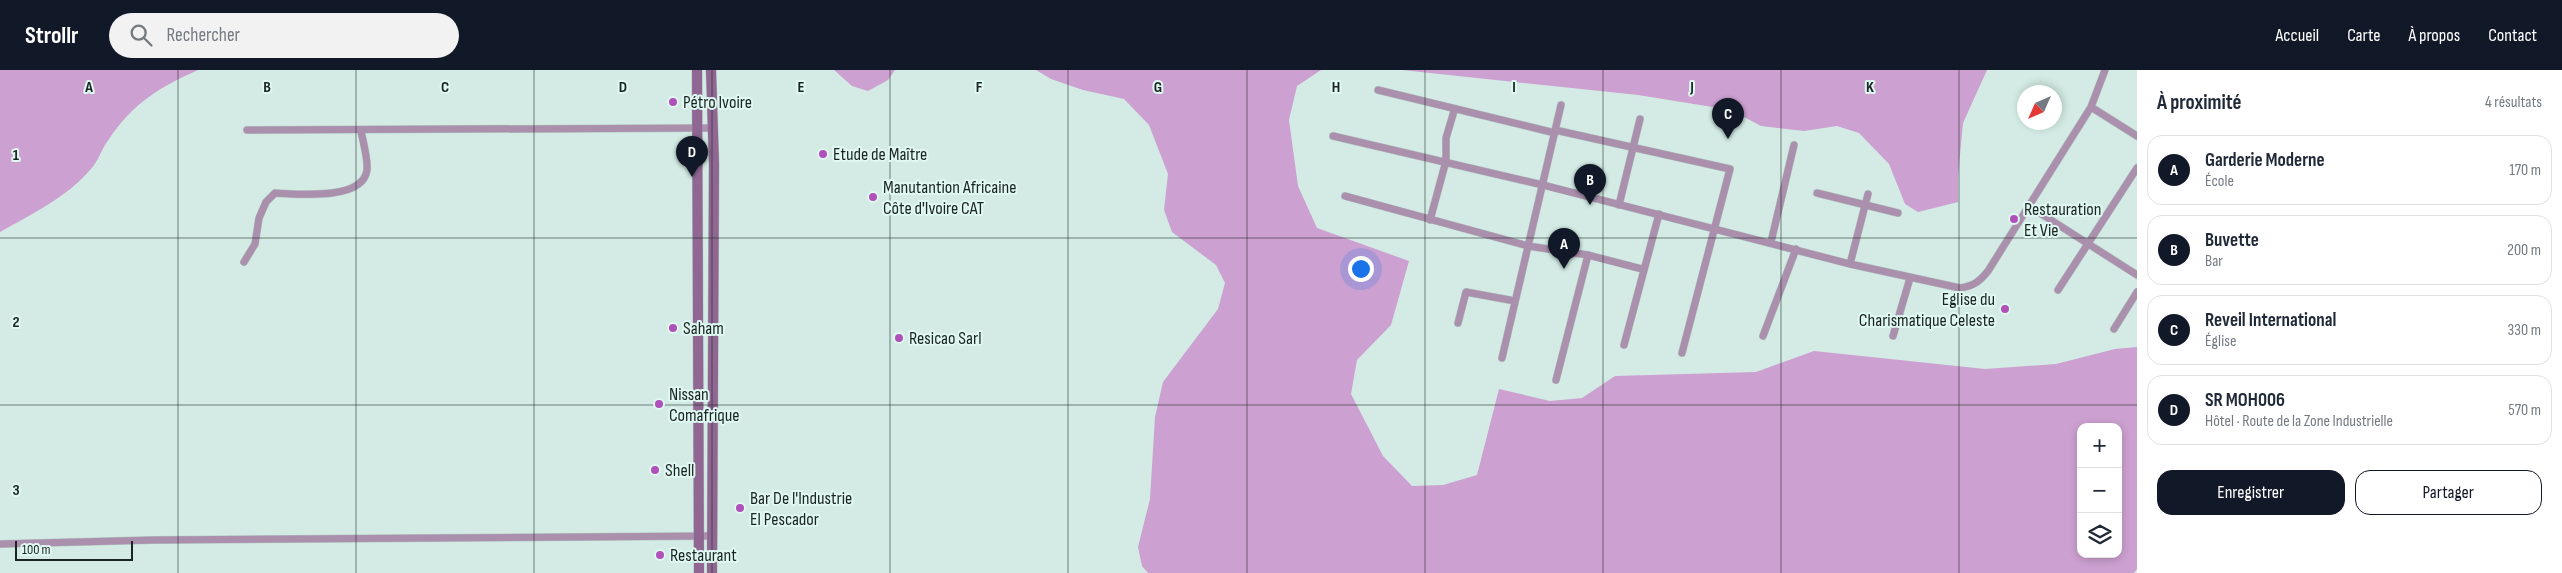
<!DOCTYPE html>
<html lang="fr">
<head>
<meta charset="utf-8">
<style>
	body { margin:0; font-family:"Sofia Sans Condensed",sans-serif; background:#f2f2f3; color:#1f2937 }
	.controls { position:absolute; right:15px; bottom:15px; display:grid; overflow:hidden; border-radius:10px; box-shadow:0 2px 8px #0003 }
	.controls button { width:45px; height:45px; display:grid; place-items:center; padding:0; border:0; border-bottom:1px solid #e0e1e3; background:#fff; color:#1f2937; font:25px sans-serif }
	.compass { position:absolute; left:2017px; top:15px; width:45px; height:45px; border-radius:50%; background:#fff; box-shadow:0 2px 8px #0003; rotate:225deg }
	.scale { position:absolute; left:15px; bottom:12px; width:118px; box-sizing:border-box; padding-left:5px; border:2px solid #1b2421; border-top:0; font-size:14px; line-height:18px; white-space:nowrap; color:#1b2421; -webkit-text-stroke:4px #e0f8f2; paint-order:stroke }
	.you { position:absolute; left:1360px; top:198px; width:18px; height:18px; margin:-12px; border:4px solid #fff; border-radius:50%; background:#1a73e8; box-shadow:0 0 0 8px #1a73e833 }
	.badge { display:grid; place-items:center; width:32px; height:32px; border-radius:50%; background:#111827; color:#fff; font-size:16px; font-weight:700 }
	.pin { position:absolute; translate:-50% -41px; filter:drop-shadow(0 1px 2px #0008) }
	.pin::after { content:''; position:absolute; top:26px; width:18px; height:15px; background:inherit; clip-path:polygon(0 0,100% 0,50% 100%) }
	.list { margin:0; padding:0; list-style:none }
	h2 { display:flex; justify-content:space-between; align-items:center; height:65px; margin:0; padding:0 20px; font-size:21px }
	h2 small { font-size:16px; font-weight:400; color:#747a83 }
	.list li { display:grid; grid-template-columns:32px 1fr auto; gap:15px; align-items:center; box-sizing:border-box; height:70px; margin:0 10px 10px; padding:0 10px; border:1px solid #e0e1e3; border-radius:15px }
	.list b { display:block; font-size:19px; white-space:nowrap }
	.list p { margin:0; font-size:16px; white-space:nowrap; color:#747a83 }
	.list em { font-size:16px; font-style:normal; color:#747a83 }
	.actions { display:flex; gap:10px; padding:15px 20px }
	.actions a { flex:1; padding:11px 0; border:1px solid #111827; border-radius:15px; text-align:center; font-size:18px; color:#111827 }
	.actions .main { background:#111827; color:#fff }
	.icon { flex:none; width:28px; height:28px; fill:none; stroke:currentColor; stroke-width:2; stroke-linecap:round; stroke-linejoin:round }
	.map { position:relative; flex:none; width:2137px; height:503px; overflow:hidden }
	header { display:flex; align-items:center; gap:30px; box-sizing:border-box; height:70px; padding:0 25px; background:#111827; color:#fff }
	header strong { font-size:24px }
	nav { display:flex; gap:28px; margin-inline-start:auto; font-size:18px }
	.search { width:350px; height:45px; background:#f2f2f3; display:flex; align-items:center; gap:12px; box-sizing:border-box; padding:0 18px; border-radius:28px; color:#747a83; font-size:19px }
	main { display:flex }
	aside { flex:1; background:#fff }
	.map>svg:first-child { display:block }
	.green { fill:#cca0d0; fill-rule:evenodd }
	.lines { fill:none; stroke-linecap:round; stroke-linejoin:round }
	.minor-casing { stroke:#b2c7c1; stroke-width:8 }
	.secondary-casing { stroke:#b2c7c1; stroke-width:11 }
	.minor { stroke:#ab90ae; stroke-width:7 }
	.secondary { stroke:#8f6792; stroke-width:10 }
	.grid { fill:none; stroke:#1b2421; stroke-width:1; stroke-opacity:0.55 }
	.poi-dot { fill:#b051ba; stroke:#e0f8f2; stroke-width:2 }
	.labels { text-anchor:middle; stroke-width:4; stroke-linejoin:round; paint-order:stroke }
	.poi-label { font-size:18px; fill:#1b2421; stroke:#e0f8f2; text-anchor:start }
	.grid-label { font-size:16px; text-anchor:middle; font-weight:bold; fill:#1b2421; stroke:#e0f8f2; stroke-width:4; stroke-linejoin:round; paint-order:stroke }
</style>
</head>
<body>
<header>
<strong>Strollr</strong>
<div class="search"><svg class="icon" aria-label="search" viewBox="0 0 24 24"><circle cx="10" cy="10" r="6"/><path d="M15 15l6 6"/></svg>Rechercher</div>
<nav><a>Accueil</a><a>Carte</a><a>À propos</a><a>Contact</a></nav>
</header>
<main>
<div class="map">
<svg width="2137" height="503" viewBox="0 0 2137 503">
	<rect width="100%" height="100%" fill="#d3ebe4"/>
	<path class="green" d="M0 0H198C160 17 133 33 109 69 102 78 99 90 91 99 67 127 32 144 0 162Z
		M834 0H895L888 10 868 21 852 16Z
		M1036 0H1321L1297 16 1289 50 1298 116 1317 158 1409 191 1391 255 1357 290 1351 324 1383 386 1412 416 1443 415 1477 405 1499 319 1550 331 1582 328 1615 306 1756 302 1814 281 1985 299 2056 294 2115 279 2137 277V499L2134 503H1148L1142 496 1138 477 1150 429 1155 347 1163 312 1218 239 1225 213 1216 195 1172 162 1164 140 1168 104 1149 55 1124 29 1083 20 1051 9ZM2081 357H2118V484H2081Z
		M1402 0H1987L1963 53 1958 106V132L1918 142 1905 134 1889 94 1859 63 1837 56 1804 61 1761 56 1731 40 1638 25Z"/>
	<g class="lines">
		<defs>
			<path id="minor" d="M1378 20 1555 63
				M2091 37 2137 66
				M247 60 713 58
				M1555 60 1730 99 1682 283
				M1333 66 1543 115 1850 194 1960 218C1974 216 1980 211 1988 201L2091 37 2105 0
				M1817 123 1898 143
				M1345 126 1528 176 1588 185 1642 199
				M1619 135 1640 49
				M2029 136 2137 205
				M1430 150 1446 91V68L1454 41
				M1771 172 1794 75
				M244 192 255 174 259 148 266 132 275 123C298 124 363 131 367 100 368 88 363 72 361 61
				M1850 194 1868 124
				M2058 220 2137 98
				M1458 253 1466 222 1515 231
				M2114 259 2137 222
				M1763 266 1796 179
				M1893 266 1910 208
				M1624 275 1659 144
				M1502 288 1561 35
				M1556 310 1588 185
				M0 474 154 470 712 466"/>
			<path id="secondary" d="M697 0 699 503
				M711 0 714 94 712 503"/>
		</defs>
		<use href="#minor" class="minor-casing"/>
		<use href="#secondary" class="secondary-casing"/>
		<use href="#minor" class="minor"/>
		<use href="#secondary" class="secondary"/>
	</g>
	<path class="grid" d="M178 0V503M356 0V503M534 0V503M712 0V503M890 0V503M1068 0V503M1247 0V503M1425 0V503M1603 0V503M1781 0V503M1959 0V503M0 168H2137M0 335H2137"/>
	<g class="poi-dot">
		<circle cx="673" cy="32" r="5"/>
		<circle cx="823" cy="84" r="5"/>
		<circle cx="873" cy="127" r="5"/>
		<circle cx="2014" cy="149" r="5"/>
		<circle cx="2005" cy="239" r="5"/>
		<circle cx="673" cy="258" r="5"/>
		<circle cx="899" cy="268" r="5"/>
		<circle cx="659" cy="334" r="5"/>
		<circle cx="655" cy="400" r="5"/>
		<circle cx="740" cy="438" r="5"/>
		<circle cx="660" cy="485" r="5"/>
	</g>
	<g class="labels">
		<g class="poi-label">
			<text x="683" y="38">Pétro Ivoire</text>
			<text x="833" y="90">Etude de Maître</text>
			<text x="883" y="123">Manutantion Africaine<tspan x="883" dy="21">Côte d'Ivoire CAT</tspan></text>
			<text x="2024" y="145">Restauration<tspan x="2024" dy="21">Et Vie</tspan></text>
			<text x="1995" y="235" text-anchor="end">Eglise du<tspan x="1995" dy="21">Charismatique Celeste</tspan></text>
			<text x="683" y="264">Saham</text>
			<text x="909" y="274">Resicao Sarl</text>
			<text x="669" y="330">Nissan<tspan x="669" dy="21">Comafrique</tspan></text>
			<text x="665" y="406">Shell</text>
			<text x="750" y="434">Bar De l'Industrie<tspan x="750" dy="21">El Pescador</tspan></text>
			<text x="670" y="491">Restaurant</text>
		</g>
	</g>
	<g class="grid-label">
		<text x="89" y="22">A</text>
		<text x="267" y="22">B</text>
		<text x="445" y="22">C</text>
		<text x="623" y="22">D</text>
		<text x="801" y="22">E</text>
		<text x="979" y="22">F</text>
		<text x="1158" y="22">G</text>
		<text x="1336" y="22">H</text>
		<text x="1514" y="22">I</text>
		<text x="1692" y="22">J</text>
		<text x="1870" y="22">K</text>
		<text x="16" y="90">1</text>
		<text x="16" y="257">2</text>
		<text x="16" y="425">3</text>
	</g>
</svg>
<div class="controls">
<button>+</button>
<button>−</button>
<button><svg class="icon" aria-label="layers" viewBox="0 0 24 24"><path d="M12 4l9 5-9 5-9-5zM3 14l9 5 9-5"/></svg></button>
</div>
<svg class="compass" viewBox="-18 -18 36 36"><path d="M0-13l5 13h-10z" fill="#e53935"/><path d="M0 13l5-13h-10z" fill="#747a83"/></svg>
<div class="scale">100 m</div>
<div class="you"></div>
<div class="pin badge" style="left:1564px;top:199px">A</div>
<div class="pin badge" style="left:1590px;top:135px">B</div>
<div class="pin badge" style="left:1728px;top:69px">C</div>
<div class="pin badge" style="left:692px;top:107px">D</div>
</div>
<aside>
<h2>À proximité<small>4 résultats</small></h2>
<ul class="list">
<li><span class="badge">A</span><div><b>Garderie Moderne</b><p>École</p></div><em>170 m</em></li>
<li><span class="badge">B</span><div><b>Buvette</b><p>Bar</p></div><em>200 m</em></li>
<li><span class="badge">C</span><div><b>Reveil International</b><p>Église</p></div><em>330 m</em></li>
<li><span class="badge">D</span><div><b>SR MOH006</b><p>Hôtel · Route de la Zone Industrielle</p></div><em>570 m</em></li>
</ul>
<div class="actions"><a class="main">Enregistrer</a><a>Partager</a></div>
</aside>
</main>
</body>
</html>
